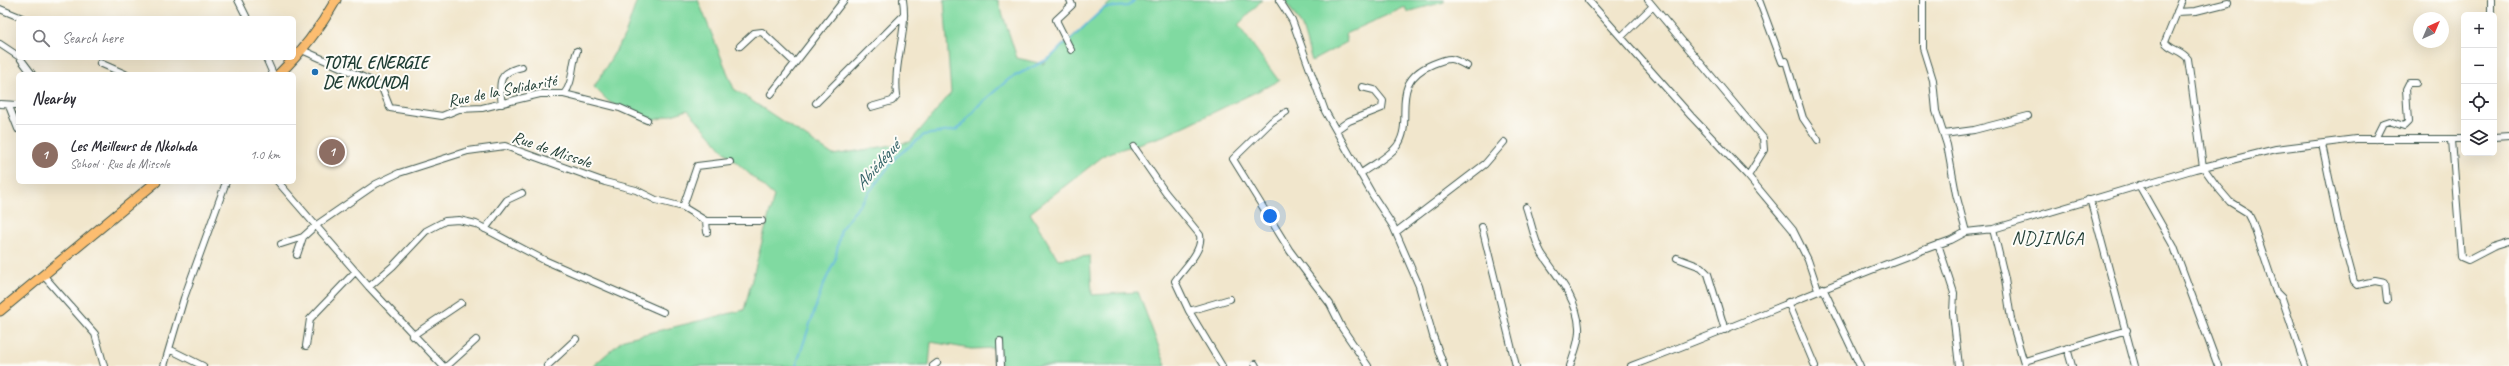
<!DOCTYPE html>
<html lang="en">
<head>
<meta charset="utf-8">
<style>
	body { margin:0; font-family:Caveat,sans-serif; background:#f7f7f7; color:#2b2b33 }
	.controls { position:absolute; right:12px; top:12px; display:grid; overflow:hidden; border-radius:6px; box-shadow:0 4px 16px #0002 }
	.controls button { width:36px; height:36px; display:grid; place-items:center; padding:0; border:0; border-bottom:1px solid #e1e1e2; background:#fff; color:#2b2b33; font:20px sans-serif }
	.compass { position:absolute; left:2413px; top:12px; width:36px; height:36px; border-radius:50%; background:#fff; box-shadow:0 4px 16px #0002; rotate:44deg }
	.you { position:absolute; left:1270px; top:216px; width:14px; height:14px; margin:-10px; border:3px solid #fff; border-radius:50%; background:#1a73e8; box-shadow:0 0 0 6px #1a73e833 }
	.badge { display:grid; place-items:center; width:26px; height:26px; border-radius:50%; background:#111827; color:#fff; font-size:13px; font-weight:700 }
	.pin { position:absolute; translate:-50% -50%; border:2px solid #fff; box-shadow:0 1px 4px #0006 }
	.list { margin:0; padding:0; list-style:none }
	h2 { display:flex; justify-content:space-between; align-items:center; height:52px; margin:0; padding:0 16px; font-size:17px }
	h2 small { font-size:13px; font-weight:400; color:#7c7c81 }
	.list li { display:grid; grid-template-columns:26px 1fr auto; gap:12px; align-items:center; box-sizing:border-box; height:60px; padding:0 16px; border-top:1px solid #e1e1e2 }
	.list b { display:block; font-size:15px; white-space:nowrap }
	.list p { margin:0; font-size:13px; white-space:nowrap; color:#7c7c81 }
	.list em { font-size:13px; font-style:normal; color:#7c7c81 }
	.icon { flex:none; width:22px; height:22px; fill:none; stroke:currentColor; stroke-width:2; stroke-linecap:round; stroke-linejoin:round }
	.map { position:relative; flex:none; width:2509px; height:366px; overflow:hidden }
	.search { position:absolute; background:#fff; box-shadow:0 4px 16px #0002; left:16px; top:16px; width:280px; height:44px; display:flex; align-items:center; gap:10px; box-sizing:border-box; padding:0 14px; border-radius:6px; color:#7c7c81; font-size:15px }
	.panel { position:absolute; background:#fff; box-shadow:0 4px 16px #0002; left:16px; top:72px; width:280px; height:112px; border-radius:6px }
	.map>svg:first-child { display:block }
	.green { fill:#80daa1; stroke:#508c6a }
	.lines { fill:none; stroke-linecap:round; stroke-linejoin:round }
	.stream { stroke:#5db8db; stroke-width:2 }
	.minor-casing { stroke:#3e564b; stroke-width:8 }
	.highway-casing { stroke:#3e564b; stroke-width:11 }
	.minor { stroke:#fff; stroke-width:6 }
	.highway { stroke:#fcbd6f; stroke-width:9 }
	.poi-dot { fill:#1f6fb2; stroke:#fdfcf7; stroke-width:1.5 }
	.labels { text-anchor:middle; stroke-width:4; stroke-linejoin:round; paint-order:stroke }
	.poi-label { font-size:17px; font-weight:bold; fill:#1f3d34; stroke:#fdfcf7; text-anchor:start }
	.street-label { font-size:17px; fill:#1f3d34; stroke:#fdfcf7 }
	.water-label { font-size:18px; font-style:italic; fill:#326266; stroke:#fdfcf7 }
	.quarter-label { font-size:19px; letter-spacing:1px; fill:#1f3d34; stroke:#fdfcf7 }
</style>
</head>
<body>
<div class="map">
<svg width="2509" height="366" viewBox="0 0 2509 366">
	<rect width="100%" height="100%" fill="#fdfcf7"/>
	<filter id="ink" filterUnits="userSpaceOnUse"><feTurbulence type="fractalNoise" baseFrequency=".025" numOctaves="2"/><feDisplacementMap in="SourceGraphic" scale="8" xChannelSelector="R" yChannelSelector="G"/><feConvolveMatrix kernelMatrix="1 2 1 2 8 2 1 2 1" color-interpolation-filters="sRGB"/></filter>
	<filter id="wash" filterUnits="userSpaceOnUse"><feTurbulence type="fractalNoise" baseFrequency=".012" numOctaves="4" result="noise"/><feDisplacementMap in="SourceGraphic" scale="16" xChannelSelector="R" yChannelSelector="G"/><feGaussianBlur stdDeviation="0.9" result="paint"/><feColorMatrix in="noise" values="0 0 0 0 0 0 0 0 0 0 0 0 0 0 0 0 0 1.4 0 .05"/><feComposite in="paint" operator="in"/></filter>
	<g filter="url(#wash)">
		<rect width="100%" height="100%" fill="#f1e6cc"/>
		<path class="green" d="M637 0H698L734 89 833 155 910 142 951 93 944 0H998L1017 58 1043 64 1113 0H1262L1238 25 1279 81 1166 135 1106 154 1030 213 1058 259 1090 256 1092 295 1138 292 1166 366H1001L999 348 971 349 931 342 929 366H593L624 339 744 310 774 196 725 152 688 110 648 122 609 102 594 87 625 35Z
			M1285 0H1444V2L1407 12 1405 7 1345 34 1347 42 1312 61 1302 27Z"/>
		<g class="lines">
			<path class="stream" d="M1069 41 1104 8 1128 6 1135 0
				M796 366 822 288 835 260 841 229 896 157 924 135 957 130 980 104 1009 79 1050 58 1065 43"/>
		</g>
	</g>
	<g filter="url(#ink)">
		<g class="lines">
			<defs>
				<path id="minor" d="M238 0 247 18
					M1070 0 1072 5 1056 20 1071 50
					M1279 0 1292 20 1325 111 1372 194 1393 226 1419 286 1433 336 1444 366
					M1588 0 1691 116 1748 176 1793 230 1808 260 1818 290
					M1648 0 1763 138 1764 150 1748 176
					M1759 0 1782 62 1786 61 1803 118 1818 140
					M1923 0V48L1933 80 1936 111 1947 145 1956 194 1966 232
					M2182 0 2165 42C2170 50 2182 50 2188 59L2203 167 2218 188 2230 202 2248 213 2252 221 2276 292 2282 298 2305 366
					M2491 0V15
					M0 9 22 18
					M2177 12 2196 11 2228 3
					M1621 37 1653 6
					M0 44 18 56
					M740 46 754 33 762 32 795 63
					M302 50 374 82 382 88 390 108 442 116 459 109 482 108 540 94H564C574 82 571 66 577 51
					M20 58 32 74
					M266 58 273 74
					M100 63 125 74
					M564 94 620 108 647 120
					M771 94 844 0
					M816 103 904 15
					M0 104 18 105
					M502 104C498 81 499 72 522 67
					M9 106 18 129
					M871 107 892 101 897 95C893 62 908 32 903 0
					M1286 112 1272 121 1233 159 1290 251 1330 304 1342 328 1368 366
					M1336 130 1349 121 1382 108 1383 101 1374 90 1362 87
					M1944 134 1974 130 2028 116
					M2494 137 2509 136
					M2375 139 2383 123 2389 121 2404 126 2408 122 2406 89 2409 83H2416
					M2452 140 2461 257 2468 260 2493 247 2509 242
					M2322 144 2339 226 2354 282 2357 285 2375 281 2385 283 2387 300
					M1134 147 1165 192 1200 235C1203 251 1184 268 1175 281L1189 311 1222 366
					M1360 174C1372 165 1389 157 1397 146 1416 120 1386 83 1433 64 1450 57 1451 57 1467 66
					M278 182 369 287 443 366
					M2139 185 2174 247 2218 366
					M2088 200 2091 202 2135 366
					M683 207 697 166 730 162
					M1526 207C1531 221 1534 241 1542 254 1557 276 1577 298 1579 327 1580 340 1574 354 1570 366
					M706 221H762
					M1482 227 1516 366
					M485 229 507 200 522 193
					M1993 229 2005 279 2011 319 2025 366
					M1396 232 1485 164 1504 142
					M281 244 303 237 315 226 376 184 399 173 468 151 505 146 605 182 636 190 656 200 683 207 706 221 707 232
					M1938 244 1954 293 1953 313 1959 366
					M297 255 303 237
					M1677 258 1701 267 1708 274 1725 330
					M43 275 95 334 104 366
					M369 287 393 266 426 231 445 221 459 220 476 224 544 260 663 312
					M1823 288 1860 366
					M1788 302 1815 366
					M1189 311 1230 299
					M412 336 461 303
					M1000 341 1001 366
					M306 346 310 319 355 272
					M2067 348 2072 366
					M169 349 203 366
					M2025 361 2127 330
					M1255 364 1256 366
					M164 366 184 298 226 182
					M447 366 476 340
					M547 366 576 339
					M933 366 937 363
					M1631 366C1739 326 1843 278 1951 240L1966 232 1993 229 2195 169 2276 149 2356 139H2464"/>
				<path id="highway" d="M279 74C302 52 320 28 336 0
					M0 311 156 182"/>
			</defs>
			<use href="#minor" class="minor-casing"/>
			<use href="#highway" class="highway-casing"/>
			<use href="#minor" class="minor"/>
			<use href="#highway" class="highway"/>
		</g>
	</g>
	<circle class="poi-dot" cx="315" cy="72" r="4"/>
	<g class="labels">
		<g class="poi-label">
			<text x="323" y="68">TOTAL ENERGIE<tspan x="323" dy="20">DE NKOLNDA</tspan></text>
		</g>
		<g class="street-label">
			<text transform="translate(502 90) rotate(-11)" y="6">Rue de la Solidarité</text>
			<text transform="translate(552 149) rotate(19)" y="6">Rue de Missole</text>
		</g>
		<g class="water-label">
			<text transform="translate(877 165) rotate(-49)" y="6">Abiédégué</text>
		</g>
		<g class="quarter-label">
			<text x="2048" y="244">NDJINGA</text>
		</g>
	</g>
</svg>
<div class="controls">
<button>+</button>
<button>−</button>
<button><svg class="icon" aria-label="locate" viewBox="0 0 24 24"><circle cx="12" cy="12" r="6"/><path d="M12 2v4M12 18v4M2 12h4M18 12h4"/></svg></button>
<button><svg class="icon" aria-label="layers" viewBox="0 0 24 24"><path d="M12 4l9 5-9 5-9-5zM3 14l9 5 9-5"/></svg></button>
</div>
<svg class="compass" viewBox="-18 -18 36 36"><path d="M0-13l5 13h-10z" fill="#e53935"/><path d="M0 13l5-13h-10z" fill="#7c7c81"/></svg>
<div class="you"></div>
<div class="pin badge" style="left:332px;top:152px;background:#8d6e63">1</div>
<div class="search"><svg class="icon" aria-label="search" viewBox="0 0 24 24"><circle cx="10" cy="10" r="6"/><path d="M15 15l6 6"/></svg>Search here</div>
<section class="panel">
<h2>Nearby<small></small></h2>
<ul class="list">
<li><span class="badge" style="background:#8d6e63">1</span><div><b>Les Meilleurs de Nkolnda</b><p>School · Rue de Missole</p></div><em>1.0 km</em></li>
</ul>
</section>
</div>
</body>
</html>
